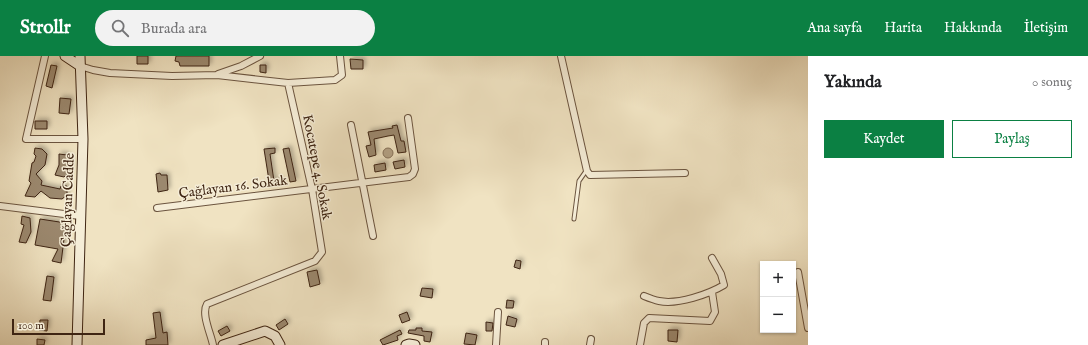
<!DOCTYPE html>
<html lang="tr">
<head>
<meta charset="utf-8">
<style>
	body { margin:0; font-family:"IM FELL English",serif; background:#f2f2f2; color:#202124 }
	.controls { position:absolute; right:12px; bottom:12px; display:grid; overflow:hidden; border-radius:0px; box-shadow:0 1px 3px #0004 }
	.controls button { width:36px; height:36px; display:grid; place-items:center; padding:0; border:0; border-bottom:1px solid #e0e0e0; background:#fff; color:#202124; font:20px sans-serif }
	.scale { position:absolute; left:12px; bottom:10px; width:93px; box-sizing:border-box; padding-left:4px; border:2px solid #3f2513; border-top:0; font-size:11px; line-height:14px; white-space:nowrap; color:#3f2513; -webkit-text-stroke:3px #f5edd7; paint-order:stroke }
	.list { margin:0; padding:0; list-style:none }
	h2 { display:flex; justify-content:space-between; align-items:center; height:52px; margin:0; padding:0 16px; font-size:17px }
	h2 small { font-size:13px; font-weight:400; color:#757577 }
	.actions { display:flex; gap:8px; padding:12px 16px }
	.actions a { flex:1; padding:9px 0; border:1px solid #0b8043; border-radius:0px; text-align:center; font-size:14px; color:#0b8043 }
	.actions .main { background:#0b8043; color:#fff }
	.icon { flex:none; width:22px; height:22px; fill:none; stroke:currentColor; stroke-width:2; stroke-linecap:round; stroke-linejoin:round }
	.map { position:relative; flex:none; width:808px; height:289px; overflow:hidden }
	header { display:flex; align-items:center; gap:24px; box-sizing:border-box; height:56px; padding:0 20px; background:#0b8043; color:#fff }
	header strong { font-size:19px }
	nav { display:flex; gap:22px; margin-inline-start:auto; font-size:14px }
	.search { width:280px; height:36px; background:#f2f2f2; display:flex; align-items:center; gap:10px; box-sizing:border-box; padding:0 14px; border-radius:22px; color:#757577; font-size:15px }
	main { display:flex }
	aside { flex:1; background:#fff }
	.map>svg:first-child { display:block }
	.water { fill:#b4a286; stroke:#857058 }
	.building { fill:#9b886e; stroke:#3f2513; filter:url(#shadow) }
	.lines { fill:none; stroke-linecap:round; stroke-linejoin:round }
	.lane-casing { stroke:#6b543f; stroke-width:5 }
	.street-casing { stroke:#6b543f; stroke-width:8 }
	.secondary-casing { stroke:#3f2513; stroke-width:11 }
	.lane { stroke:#f5edd7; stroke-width:3 }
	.street { stroke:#f5edd7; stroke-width:6 }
	.secondary { stroke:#f5edd7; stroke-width:9 }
	.labels { text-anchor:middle; stroke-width:3; stroke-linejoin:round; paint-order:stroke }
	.street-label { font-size:14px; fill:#3f2513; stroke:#f5edd7 }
</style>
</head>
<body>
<header>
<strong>Strollr</strong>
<div class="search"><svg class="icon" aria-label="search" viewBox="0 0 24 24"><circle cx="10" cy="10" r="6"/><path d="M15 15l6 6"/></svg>Burada ara</div>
<nav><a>Ana sayfa</a><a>Harita</a><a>Hakkında</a><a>İletişim</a></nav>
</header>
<main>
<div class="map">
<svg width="808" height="289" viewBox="0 0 808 289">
	<defs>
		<filter id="shadow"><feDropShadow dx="2.5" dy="-2.5" stdDeviation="2" flood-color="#0004"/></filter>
	</defs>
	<rect width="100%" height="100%" fill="#f0e3c2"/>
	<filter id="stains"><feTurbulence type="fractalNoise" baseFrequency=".005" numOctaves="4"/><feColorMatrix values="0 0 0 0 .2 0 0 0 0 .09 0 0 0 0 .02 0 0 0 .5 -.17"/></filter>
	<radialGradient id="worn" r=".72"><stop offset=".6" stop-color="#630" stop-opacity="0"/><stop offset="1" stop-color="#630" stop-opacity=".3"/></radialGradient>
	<path class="water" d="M383 97a5 5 0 1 1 10 0a5 5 0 1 1-10 0Z"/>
	<path class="building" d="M137 0H148V8H137Z
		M176 0H209V10H180L179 6 175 5Z
		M350 3 363 4V13H351Z
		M51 9 57 10 52 32 46 30Z
		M260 9H266V17L260 16Z
		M60 42 71 43 69 58 59 57Z
		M35 65H47V73H35Z
		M397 69 401 85H404L406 96 398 97 394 79 388 80 374 83 376 99 369 101 366 90 371 89 368 76 393 72 392 70Z
		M35 92 42 93 47 98 45 109 36 118 42 125 41 129 60 133 61 130H67V139L62 143 50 142 41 135 35 141 25 140 31 127 29 125 32 107 34 106 36 100 34 98Z
		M275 92V97L270 98 274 125 281 124V129L270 131 264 93Z
		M289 92 296 125 290 126 283 93Z
		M59 98 67 99 70 105 69 116 64 121 55 119 59 109Z
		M404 104 405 111 395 113 393 106Z
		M385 107 386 114 375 116 374 109Z
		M160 117 161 119H167L168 134 158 136 156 118Z
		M22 160 30 162 31 176 26 187 19 186 24 169 21 168Z
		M40 163 66 167 61 207 52 205 58 193 35 189Z
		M516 204 521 205 520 213 514 211Z
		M317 214 320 228 310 231 307 216Z
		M47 220 54 221 51 245 43 244Z
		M422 232 433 233 432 242 420 240Z
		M507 244 514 245 513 252H506Z
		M160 256 163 277 167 276 168 289H146V284L156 282 153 257Z
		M407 256 410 264 402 267 399 259Z
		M508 260 517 263 515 271 506 269Z
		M285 263 288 268 279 274 276 269Z
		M40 264H48L47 275 39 274Z
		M486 266 493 267 492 275H486Z
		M227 270 230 275 221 280 218 275Z
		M416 272H422V275L432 276 430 286 424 285V280L408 277 409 274H416Z
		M400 274 402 278 397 280 398 284 383 289 380 284Z
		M668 274H678L677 286 668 285Z
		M466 277 477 279 475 289 464 288Z
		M37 283 45 284 44 289H37Z"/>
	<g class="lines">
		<defs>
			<path id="lane" d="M574 163 579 125 586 115"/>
			<path id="street" d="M45 0 26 83H83
				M561 0 587 115 590 119 685 117
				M80 10 93 14 110 17 172 20 217 19 288 27 335 24 342 19 340 0
				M218 18 241 10 260 0
				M351 69 373 180
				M0 150 80 160
				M157 152 409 121 413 118 415 113 408 62
				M798 216 808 272
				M644 240C649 242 654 244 659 245 678 249 709 238 724 229L721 218 712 202
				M213 289C211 278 201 258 207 248L315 205 322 196 312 133 288 27
				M496 289 498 256
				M545 289V286
				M590 289 591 283
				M640 289 644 267 649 262 710 265 715 256 712 236"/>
			<path id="secondary" d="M65 0 80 10
				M77 289 83 83 80 0
				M223 289 265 275 275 280 280 289
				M406 289 409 288 415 289"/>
		</defs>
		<use href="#lane" class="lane-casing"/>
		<use href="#street" class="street-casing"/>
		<use href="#secondary" class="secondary-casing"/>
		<use href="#lane" class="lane"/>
		<use href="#street" class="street"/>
		<use href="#secondary" class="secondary"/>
	</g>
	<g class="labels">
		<g class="street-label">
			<text transform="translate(318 111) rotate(79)" y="5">Kocatepe 4. Sokak</text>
			<text transform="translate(233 130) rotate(-7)" y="5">Çağlayan 16. Sokak</text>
			<text transform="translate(67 144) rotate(-88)" y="5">Çağlayan Cadde</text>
		</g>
	</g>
	<rect width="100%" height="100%" filter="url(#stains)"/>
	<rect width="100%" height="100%" fill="url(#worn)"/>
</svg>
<div class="controls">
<button>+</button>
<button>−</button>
</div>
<div class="scale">100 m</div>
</div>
<aside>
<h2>Yakında<small>0 sonuç</small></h2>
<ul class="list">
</ul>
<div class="actions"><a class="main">Kaydet</a><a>Paylaş</a></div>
</aside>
</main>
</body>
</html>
